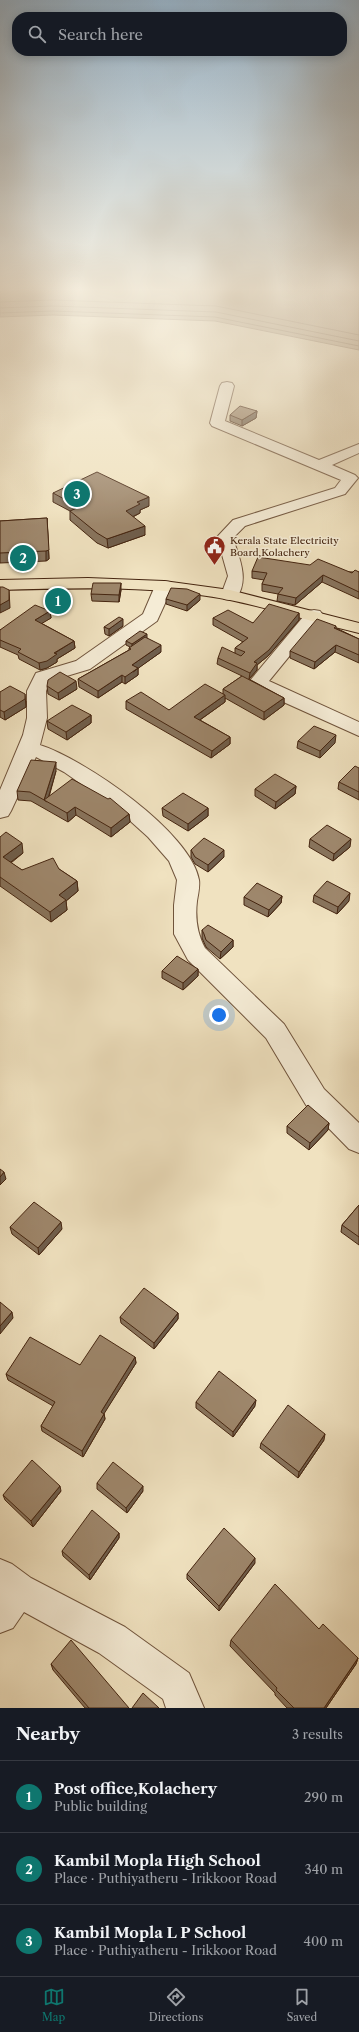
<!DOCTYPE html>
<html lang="en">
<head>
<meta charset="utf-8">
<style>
	body { margin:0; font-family:"Libre Caslon Text",serif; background:#20242c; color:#f1f3f6 }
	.you { position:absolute; left:219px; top:1015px; width:14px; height:14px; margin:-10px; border:3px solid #fff; border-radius:50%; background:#1a73e8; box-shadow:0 0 0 6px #1a73e833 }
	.badge { display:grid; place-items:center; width:26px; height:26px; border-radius:50%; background:#0f766e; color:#fff; font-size:13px; font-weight:700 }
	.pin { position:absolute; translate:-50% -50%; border:2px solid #fff; box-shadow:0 1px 4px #0006 }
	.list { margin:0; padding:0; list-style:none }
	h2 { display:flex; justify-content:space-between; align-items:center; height:52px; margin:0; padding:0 16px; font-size:17px }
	h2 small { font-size:13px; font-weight:400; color:#9ea1a6 }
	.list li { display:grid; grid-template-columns:26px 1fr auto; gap:12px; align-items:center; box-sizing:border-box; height:72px; padding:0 16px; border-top:1px solid #363941 }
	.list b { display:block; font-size:15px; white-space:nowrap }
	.list p { margin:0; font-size:13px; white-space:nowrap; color:#9ea1a6 }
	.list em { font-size:13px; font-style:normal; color:#9ea1a6 }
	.icon { flex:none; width:22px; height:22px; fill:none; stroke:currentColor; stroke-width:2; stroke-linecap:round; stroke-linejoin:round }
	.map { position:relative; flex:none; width:359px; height:1708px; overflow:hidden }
	.search { position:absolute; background:#171b24; box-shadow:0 2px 10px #0003; left:12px; right:12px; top:12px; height:44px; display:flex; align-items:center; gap:10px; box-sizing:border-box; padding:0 14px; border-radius:16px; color:#9ea1a6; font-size:15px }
	.sheet { height:268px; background:#171b24 }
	nav { display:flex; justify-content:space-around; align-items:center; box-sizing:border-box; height:56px; border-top:1px solid #363941; background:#171b24; font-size:11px; color:#9ea1a6 }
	nav a { display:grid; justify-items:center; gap:2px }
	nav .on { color:#0f766e }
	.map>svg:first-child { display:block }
	.water { fill:#b6a284; stroke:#897056 }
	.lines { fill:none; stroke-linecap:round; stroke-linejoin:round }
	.shore { stroke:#7e644a; stroke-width:1 }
	.minor-casing { stroke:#70543c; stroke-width:2 }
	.major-casing { stroke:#452510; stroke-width:2 }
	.minor { fill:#f5ecd6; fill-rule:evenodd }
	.major { fill:#f0e2c0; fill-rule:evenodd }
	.wall { fill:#88745d; stroke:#452510 }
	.shaded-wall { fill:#6f5e4c; stroke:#452510 }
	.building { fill:#9e876c; stroke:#452510 }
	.labels { text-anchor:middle; stroke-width:3; stroke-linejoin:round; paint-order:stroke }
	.far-poi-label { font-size:10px; fill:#452510; stroke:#f5ecd6; text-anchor:start }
</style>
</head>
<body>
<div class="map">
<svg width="359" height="1708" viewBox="0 0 359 1708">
	<rect width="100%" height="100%" fill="#f0e2c0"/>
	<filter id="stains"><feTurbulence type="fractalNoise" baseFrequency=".005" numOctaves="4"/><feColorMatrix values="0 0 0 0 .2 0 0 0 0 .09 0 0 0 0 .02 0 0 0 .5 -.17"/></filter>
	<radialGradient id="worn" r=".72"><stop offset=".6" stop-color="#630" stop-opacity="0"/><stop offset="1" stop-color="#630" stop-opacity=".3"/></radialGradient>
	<path class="water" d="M0 287H359V350L215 321 53 315 0 317Z"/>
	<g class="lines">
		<path class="shore" d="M0 302 53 300 216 306 359 335
			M0 308 53 306 216 312 359 341
			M0 313 53 311 215 317 359 346"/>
		<defs>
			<path id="minor" d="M227 382 232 383 234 386 225 421 319 460 359 444V453L332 465 355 475 358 478 345 494 245 526 233 538C239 558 250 579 236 599L230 600 224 599 221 595 228 576 217 537 233 520 335 488 341 480 212 426 210 423 220 386 222 383Z
				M164 581 170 582 173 586 157 621 90 669 50 681 46 691 47 718 40 745C84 759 191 832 199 880 200 886 198 895 197 901 195 918 197 933 205 948L284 1024 324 1089 359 1123V1153L349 1149 306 1105 266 1038 188 960 174 934V905L177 880 169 861 148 837 117 809 64 772 36 757 11 811 8 816 0 818V790L23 735 27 718V691L36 673 76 661 143 614 155 586 158 582Z
				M314 610 320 611 323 615 269 681 359 722V736L250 687 248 683 308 611Z
				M0 1559 12 1564 31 1578 125 1627 189 1673 204 1708H166L163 1699 99 1653 24 1612 13 1628 0 1633Z"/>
			<path id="major" d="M88 578 164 581 230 590 359 623V633C316 623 273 609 230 600 154 585 76 588 0 590V580Z"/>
		</defs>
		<use href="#minor" class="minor-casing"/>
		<use href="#major" class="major-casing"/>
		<use href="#minor" class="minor"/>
		<use href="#major" class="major"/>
	</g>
	<path class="wall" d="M257 411 256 418 242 426 230 421V415Z
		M53 493 149 506 140 510V513L133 517 145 535 108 548 97 543 70 520V511L53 502Z
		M47 518 49 559 46 561 0 563V521Z
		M252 571 359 572V599L322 582 295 605 277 601 278 594 262 591V584L264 580 252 578Z
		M121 590 119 602 92 601 91 594Z
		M166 599 200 600 187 611 166 604Z
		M50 611 51 618 41 623 74 641 75 648 57 659V662L47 668 40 670 19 659 18 655 0 647V630Z
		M299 613V620L268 656 257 665V670L249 679 284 698V705L264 720 225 698V702L200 720 230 737V744L211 758 126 709V701L169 710 223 694V689L242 676 217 664 218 658 235 653V648L243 642 213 625V618L253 623Z
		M123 626 109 636 105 634 104 627Z
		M336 626V628L359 639V663L335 652 314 669 290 658V651Z
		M147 638 161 652 138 668V675L125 684 122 682 98 698 79 687 78 679 129 650V648L130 647 126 645V641Z
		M47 686 77 689 59 700 48 694Z
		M0 692 26 701V707L5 720 0 717Z
		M91 715V723L67 740 48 729 47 721Z
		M298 741 335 743 320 758 297 748Z
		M359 768V800L338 789 339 782Z
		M56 771 49 797 129 814 130 822 111 837 76 815 68 822 31 801 18 800 17 791Z
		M296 786 295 794 275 809 255 796V789Z
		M162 808H208V816L188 831 163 816Z
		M0 837 23 853 11 863 22 870 59 869 77 881 78 891 66 901 67 910 51 922 0 886Z
		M310 839 350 847 333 861 309 847Z
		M191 850 224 857 208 872 195 864 191 857Z
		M314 895 349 901 337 914 313 902Z
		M282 896 281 903 268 917 244 905V897Z
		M202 930 233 940V947L220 959 206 947 202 938Z
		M198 969V976L183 990 162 978V971Z
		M329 1123 328 1130 309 1150 287 1133V1126Z
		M359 1205V1245L341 1232 342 1225Z
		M10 1227 62 1229 39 1255 12 1234Z
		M178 1313V1319L154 1349 121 1323 120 1317Z
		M135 1357 136 1363 104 1413 105 1419 83 1457 42 1431 41 1426 53 1406 8 1380 6 1374 80 1365Z
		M196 1402 255 1406 233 1437 196 1408Z
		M324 1440 298 1478 260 1448 261 1443Z
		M97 1483 143 1491 127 1513 97 1489Z
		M61 1491 33 1527 5 1500 3 1495Z
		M119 1533V1538L90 1580 63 1556 62 1551Z
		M255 1563 219 1611 187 1579V1574Z
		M319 1629 358 1658 356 1664 326 1708H287L275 1695V1693L230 1646 231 1640Z
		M51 1664 129 1708H85L53 1670Z"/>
	<path class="shaded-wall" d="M257 411 256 418 242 426V420Z
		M149 497V506L140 510V513L126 520V511L137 502Z
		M47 518 49 559 46 561V551Z
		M145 526V535L108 548 107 539Z
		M323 575 322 582 295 605 296 598Z
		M121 583V590L119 602V595Z
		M9 590 10 608 0 613V605Z
		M200 594V600L187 611V605Z
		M50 611 51 618 36 627 35 620Z
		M299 613V620L268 656 257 665V670L249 679 250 673 254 662Z
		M123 619V626L109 636V629Z
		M147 634V638L132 648V644Z
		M74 641 75 648 57 659V662L47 668 40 670 39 663Z
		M161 645V652L133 672 138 668V675L125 684V677L132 665Z
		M336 645 335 652 314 669 315 662Z
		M122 675V682L98 698V691Z
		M76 681 77 689 59 700 58 693Z
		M25 694 26 707 5 720 4 712Z
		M225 695V702L194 724V717Z
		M284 698V705L264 720V712Z
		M91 715V723L67 740 66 732Z
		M336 735 335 743 320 758V751Z
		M230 737V744L211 758 212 751Z
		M56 762V771L47 802 44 800Z
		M296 786 295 794 275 809 276 802Z
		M75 807 76 815 68 822 67 813Z
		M208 808V816L188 831V824Z
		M129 814 130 822 111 837V828Z
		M351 839 350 847 333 861 334 854Z
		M22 843 23 853 4 867 3 857Z
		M224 850V857L208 872V865Z
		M77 881 78 891 66 901 67 910 51 922 50 912 59 895Z
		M350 893 349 901 337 914 338 907Z
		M282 896 281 903 268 917 269 910Z
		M233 940V947L220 959 221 952Z
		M198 969V976L183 990V983Z
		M329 1123 328 1130 309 1150 310 1143Z
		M4 1172 6 1179 0 1185V1177Z
		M61 1222 62 1229 39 1255 38 1248Z
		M12 1312 13 1318 0 1334V1326Z
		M178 1313V1319L154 1349V1343Z
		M135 1357 136 1363 102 1417 101 1412Z
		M256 1400 255 1406 233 1437V1432Z
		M104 1414 105 1419 83 1457 82 1451Z
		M325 1434 324 1440 298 1478 299 1472Z
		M60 1486 61 1491 33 1527 31 1521Z
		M143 1486V1491L127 1513 126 1508Z
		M119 1533V1538L90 1580 89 1575Z
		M255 1558V1563L219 1611V1606Z
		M358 1658 356 1664 326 1708H324Z"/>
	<path class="building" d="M240 406 257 411 242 420 230 415Z
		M97 472 149 497 137 502 140 504 126 511 145 526 107 539 97 533 70 511 79 507 53 493Z
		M47 518 49 550 46 551 0 553V521Z
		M258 557 310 565 318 559 352 573 355 570 359 572V592L323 575 296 598 278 594 283 588 262 584 267 573 252 571Z
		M93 583H121L119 595 91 594Z
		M0 587H3L9 590V600L0 605Z
		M171 588 187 589 200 594 187 605 166 599Z
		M269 604 299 613 269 650 254 662 257 663 250 673 218 658 222 647 241 656 245 652 235 648 248 638 213 618 228 610 253 623Z
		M35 605 50 611 35 620 74 641 54 653 57 654 47 661 39 663 18 652 21 649 0 640V630Z
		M119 617 123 619 109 629 104 627Z
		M317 619 336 626 334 628 359 639V655L336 645 315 662 290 651Z
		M140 631 147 634 132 644 126 641Z
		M145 637 161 645 132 665 138 668 125 677 122 675 98 691 78 679 131 649 129 648Z
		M60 672 76 681 58 693 47 686 48 680Z
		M242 676 284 698 264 712 223 689Z
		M205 684 225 695 194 717 230 737 212 751 126 701 141 692 169 710Z
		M10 686 25 694V699L4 712 0 710V692Z
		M72 705 91 715 66 732 47 721Z
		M314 726 336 735 320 751 298 741Z
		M31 760 56 762 44 800 72 779 108 799 110 798 129 814 111 828 75 807 67 813 30 792 17 791Z
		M355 766 359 768V792L339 782Z
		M275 774 296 786 276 802 255 789Z
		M183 793 208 808 188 824 162 808Z
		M327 825 351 839 334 854 310 839Z
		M6 832 22 843 3 857 22 870 53 858 59 869 77 881 59 895 66 900 50 912 0 877V837Z
		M204 838 224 850 208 865 195 857 191 850Z
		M327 881 350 893 338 907 314 895Z
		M257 883 282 896 269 910 244 897Z
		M208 925 233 940 221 952 206 940 204 934 202 930Z
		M177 956 198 969 183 983 162 971Z
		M308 1105 329 1123 310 1143 287 1126Z
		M0 1169 4 1172 0 1177Z
		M34 1202 61 1222 38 1248 10 1227Z
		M359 1205V1237L342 1225Z
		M144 1288 178 1313 154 1343 120 1317Z
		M0 1302 12 1312 0 1326Z
		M100 1335 135 1357 101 1412 104 1414 82 1451 41 1426 55 1402 6 1374 30 1337 80 1365Z
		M219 1371 256 1400 233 1432 196 1402Z
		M288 1405 325 1434 299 1472 261 1443Z
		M32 1460 60 1486 31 1521 3 1495Z
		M113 1462 143 1486 126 1508 97 1483Z
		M92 1510 119 1533 89 1575 62 1551Z
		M224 1528 255 1558 219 1606 187 1574Z
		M275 1584 319 1629 323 1624 358 1658 324 1708H294L276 1690 277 1688 231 1640Z
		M71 1640 129 1708H89L51 1664Z
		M143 1693 159 1708H132Z"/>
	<linearGradient id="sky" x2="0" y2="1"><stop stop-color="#94adc0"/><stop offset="0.55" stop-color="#f8f2e3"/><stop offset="1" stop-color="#f8f2e3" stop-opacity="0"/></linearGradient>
	<rect width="359" height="526" fill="url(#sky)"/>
	<defs>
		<symbol id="civic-pin" viewBox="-11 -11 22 30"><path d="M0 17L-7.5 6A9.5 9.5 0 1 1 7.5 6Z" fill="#8f2418" stroke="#f5ecd6"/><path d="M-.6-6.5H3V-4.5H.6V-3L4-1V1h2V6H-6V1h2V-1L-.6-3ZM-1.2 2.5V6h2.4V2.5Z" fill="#fff"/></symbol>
	</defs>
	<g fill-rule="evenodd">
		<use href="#civic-pin" x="202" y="534" width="25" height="34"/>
	</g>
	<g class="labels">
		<g class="far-poi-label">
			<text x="230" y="544">Kerala State Electricity<tspan x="230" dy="12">Board,Kolachery</tspan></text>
		</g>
	</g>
	<rect width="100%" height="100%" filter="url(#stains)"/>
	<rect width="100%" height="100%" fill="url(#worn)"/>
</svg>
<div class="you"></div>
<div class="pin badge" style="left:58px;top:601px">1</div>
<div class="pin badge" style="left:23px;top:558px">2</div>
<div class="pin badge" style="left:77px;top:494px">3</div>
<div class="search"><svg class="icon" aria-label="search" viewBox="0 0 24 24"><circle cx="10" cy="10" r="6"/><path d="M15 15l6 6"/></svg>Search here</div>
</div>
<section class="sheet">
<h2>Nearby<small>3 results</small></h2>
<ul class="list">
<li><span class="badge">1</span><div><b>Post office,Kolachery</b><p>Public building</p></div><em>290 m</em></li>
<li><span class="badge">2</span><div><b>Kambil Mopla High School</b><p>Place · Puthiyatheru - Irikkoor Road</p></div><em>340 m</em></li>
<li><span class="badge">3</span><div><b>Kambil Mopla L P School</b><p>Place · Puthiyatheru - Irikkoor Road</p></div><em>400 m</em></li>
</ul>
</section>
<nav>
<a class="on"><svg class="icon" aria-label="map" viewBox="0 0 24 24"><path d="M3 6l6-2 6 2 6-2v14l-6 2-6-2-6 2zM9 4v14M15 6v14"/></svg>Map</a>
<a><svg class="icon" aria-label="directions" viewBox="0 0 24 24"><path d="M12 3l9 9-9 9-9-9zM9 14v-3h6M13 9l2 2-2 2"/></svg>Directions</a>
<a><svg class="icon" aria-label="saved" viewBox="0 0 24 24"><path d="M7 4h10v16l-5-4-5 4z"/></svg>Saved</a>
</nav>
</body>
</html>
